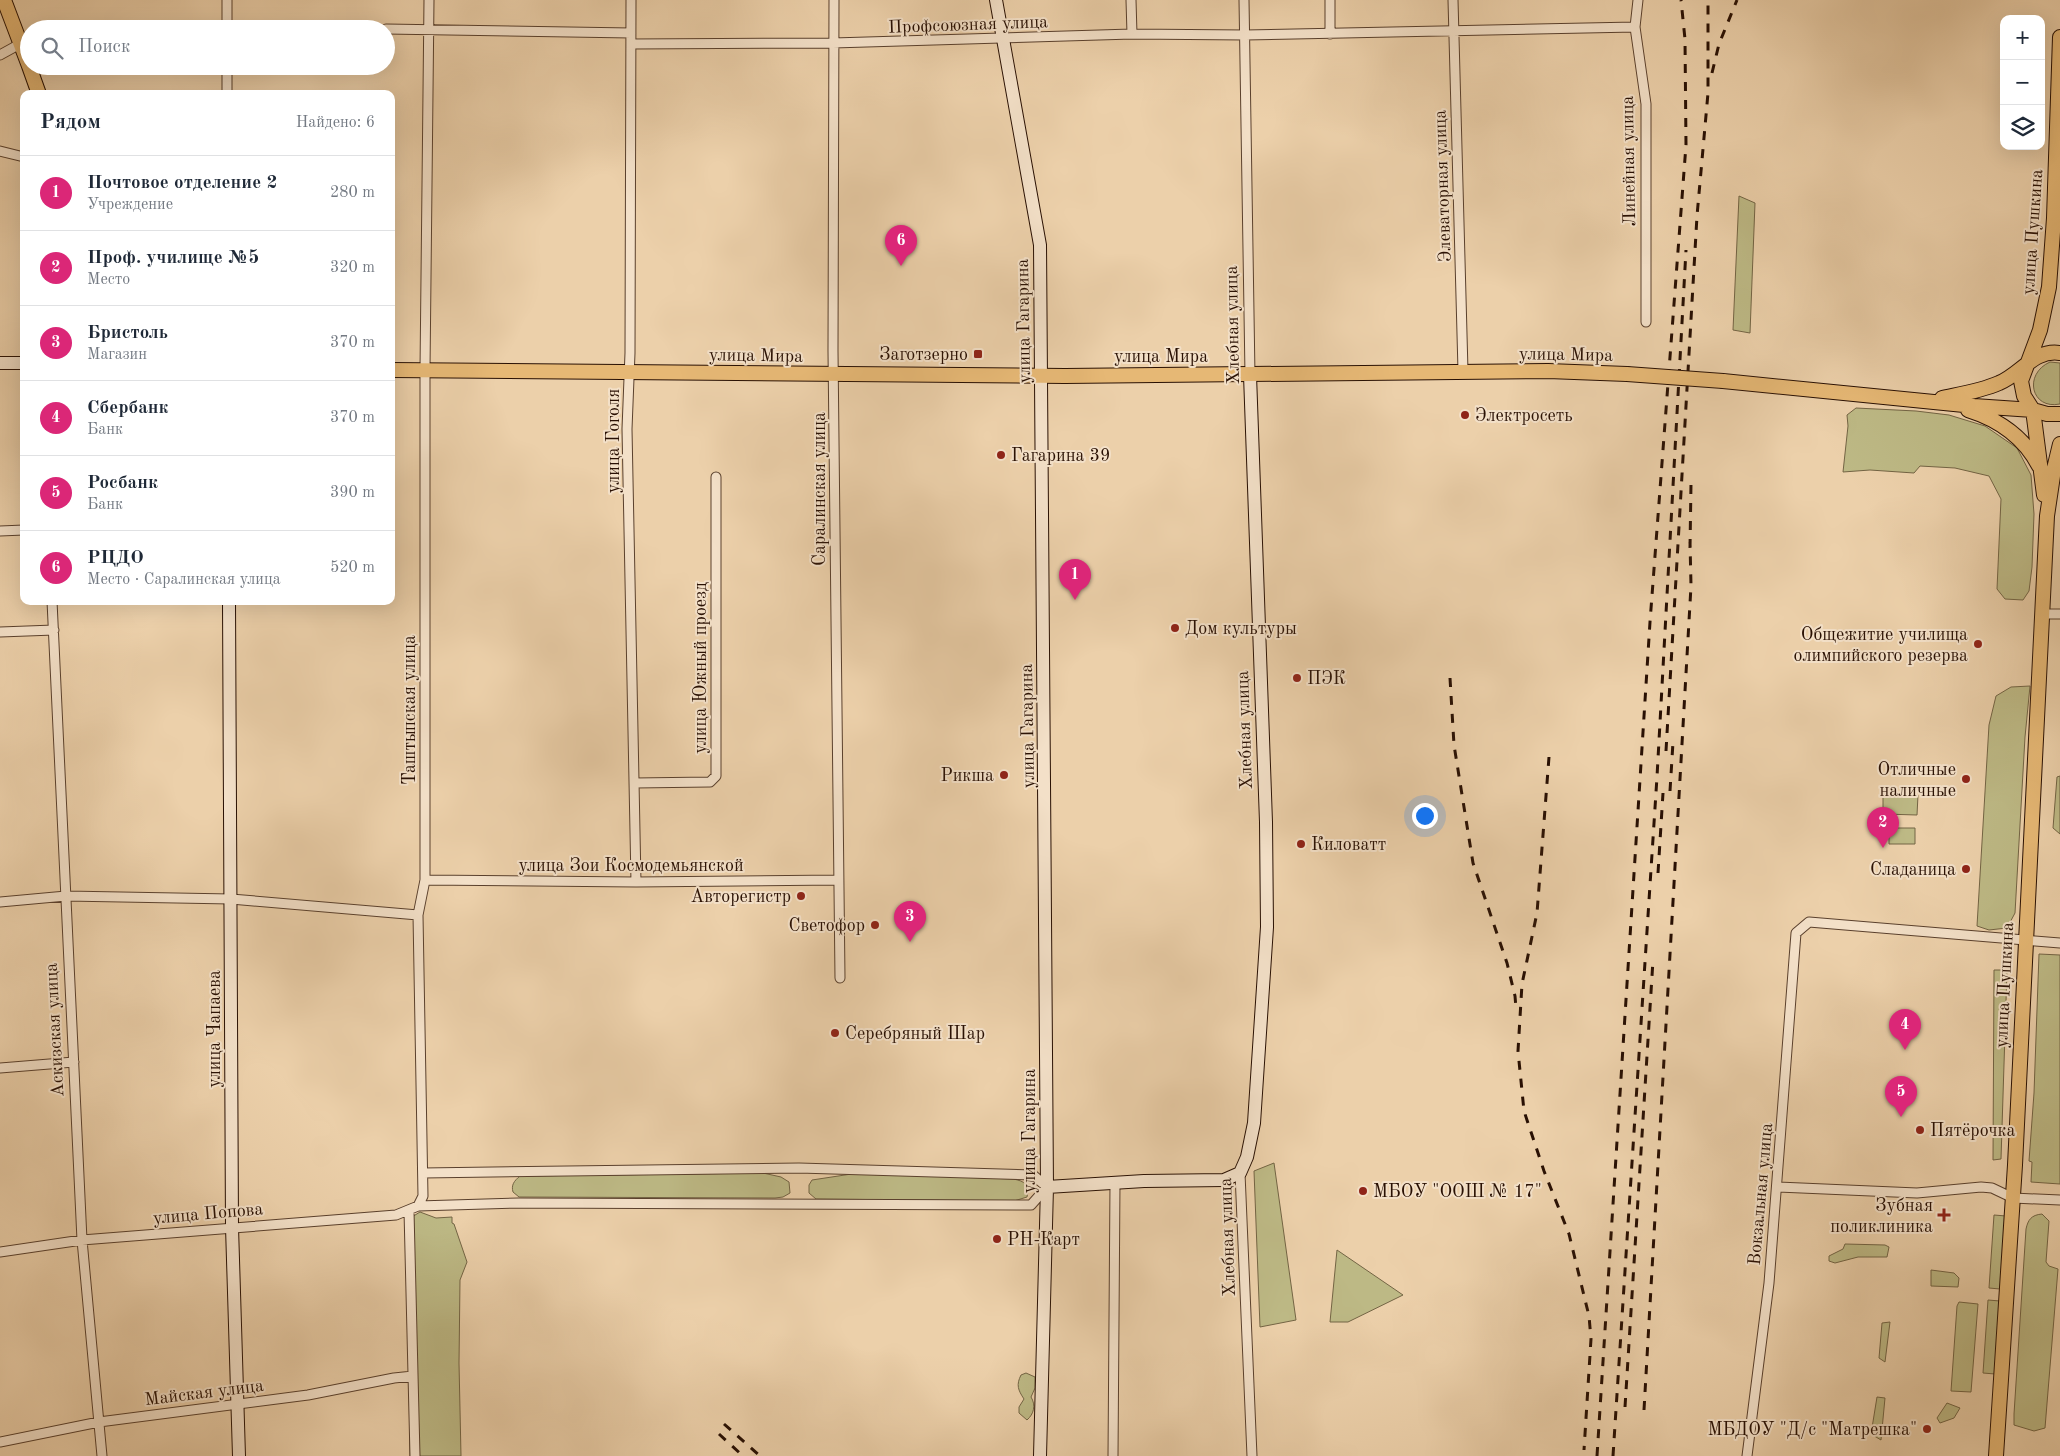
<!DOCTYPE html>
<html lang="ru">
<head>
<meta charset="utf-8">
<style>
	body { margin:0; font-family:"Old Standard TT",serif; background:#f6f6f7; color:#1f2937 }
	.controls { position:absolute; right:15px; top:15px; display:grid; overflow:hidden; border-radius:10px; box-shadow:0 5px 20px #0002 }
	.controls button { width:45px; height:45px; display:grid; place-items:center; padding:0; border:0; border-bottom:1px solid #e0e1e3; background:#fff; color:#1f2937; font:25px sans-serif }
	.you { position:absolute; left:1424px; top:815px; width:18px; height:18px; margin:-12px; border:4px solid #fff; border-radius:50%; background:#1a73e8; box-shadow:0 0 0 8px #1a73e833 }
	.badge { display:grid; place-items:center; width:32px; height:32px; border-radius:50%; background:#db2777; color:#fff; font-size:16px; font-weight:700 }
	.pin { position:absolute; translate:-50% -41px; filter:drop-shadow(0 1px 2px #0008) }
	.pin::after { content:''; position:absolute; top:26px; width:18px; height:15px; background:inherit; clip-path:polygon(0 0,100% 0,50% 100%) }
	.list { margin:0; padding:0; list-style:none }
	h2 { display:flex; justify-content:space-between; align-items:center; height:65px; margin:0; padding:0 20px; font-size:21px }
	h2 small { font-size:16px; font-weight:400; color:#747a83 }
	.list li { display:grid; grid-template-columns:32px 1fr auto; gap:15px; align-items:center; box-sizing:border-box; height:75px; padding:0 20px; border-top:1px solid #e0e1e3 }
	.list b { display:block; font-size:19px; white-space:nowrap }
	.list p { margin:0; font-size:16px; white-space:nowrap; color:#747a83 }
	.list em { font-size:16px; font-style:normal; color:#747a83 }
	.icon { flex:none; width:28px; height:28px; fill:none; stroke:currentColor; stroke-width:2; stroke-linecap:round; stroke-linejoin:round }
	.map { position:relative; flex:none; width:2060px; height:1456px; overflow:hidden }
	.search { position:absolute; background:#fff; box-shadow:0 5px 20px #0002; left:20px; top:20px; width:375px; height:55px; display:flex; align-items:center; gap:12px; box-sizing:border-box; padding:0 18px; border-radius:28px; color:#747a83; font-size:19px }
	.panel { position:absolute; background:#fff; box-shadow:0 5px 20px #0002; left:20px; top:90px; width:375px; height:515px; border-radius:10px }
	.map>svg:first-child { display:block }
	.green { fill:#bdb985; stroke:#736444 }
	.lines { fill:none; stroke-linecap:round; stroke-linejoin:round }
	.street-casing { stroke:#5a402d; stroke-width:11 }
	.secondary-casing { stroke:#291003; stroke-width:14 }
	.primary-casing { stroke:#291003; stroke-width:16 }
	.street { stroke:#f3e0c8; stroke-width:9 }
	.secondary { stroke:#f3e0c8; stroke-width:12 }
	.primary { stroke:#e6b875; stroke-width:14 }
	.rail { stroke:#291003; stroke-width:3; stroke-dasharray:9 9; stroke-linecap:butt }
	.primary-bridge-casing { stroke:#291003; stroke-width:16; stroke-linecap:butt }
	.primary-bridge { stroke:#e6b875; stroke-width:14 }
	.poi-dot { fill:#8f2418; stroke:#f3e0c8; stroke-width:2 }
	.labels { text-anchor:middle; stroke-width:4; stroke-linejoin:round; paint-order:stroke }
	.street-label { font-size:18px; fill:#291003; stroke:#f3e0c8 }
	.poi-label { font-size:18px; fill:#291003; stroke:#f3e0c8; text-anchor:end }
</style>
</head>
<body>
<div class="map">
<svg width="2060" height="1456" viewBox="0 0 2060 1456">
	<rect width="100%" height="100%" fill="#ecd0aa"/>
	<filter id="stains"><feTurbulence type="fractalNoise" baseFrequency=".004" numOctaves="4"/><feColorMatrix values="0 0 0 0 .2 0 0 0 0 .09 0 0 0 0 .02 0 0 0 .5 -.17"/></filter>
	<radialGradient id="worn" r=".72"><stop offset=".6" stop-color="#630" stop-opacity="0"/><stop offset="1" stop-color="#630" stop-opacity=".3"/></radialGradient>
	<path class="green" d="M1739 196 1755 203 1750 333 1733 330Z
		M2050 362 2060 363V404C2031 410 2023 374 2050 362Z
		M1856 408 1916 411 1949 415 1985 426 2017 448 2031 475 2034 514 2032 567 2029 591 2023 600 2005 599 1997 589 2001 499 1989 476 1955 468 1920 466 1914 473 1870 470 1843 472 1848 426 1847 415Z
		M2030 686 2025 737 2015 913 2007 928 1989 930 1977 926 1989 725 1996 696 2011 687Z
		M2060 776V834L2053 828 2057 777Z
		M1883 794 1918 795 1917 815 1883 814Z
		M1877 828H1915V844H1889V836H1877Z
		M2039 954 2060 955V1184L2031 1182 2032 1162 2029 1161 2034 1093Z
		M1994 970H2007L2001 1159 1993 1160Z
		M1274 1163 1296 1320 1260 1327 1254 1171Z
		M763 1173 781 1177 789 1182 790 1193 783 1197 775 1198 519 1197 513 1192C511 1185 514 1181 520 1176Z
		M858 1173 1013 1179C1025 1181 1030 1185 1027 1197L1014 1201 816 1199 809 1193V1185L812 1180Z
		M420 1212 436 1218 452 1217V1223L454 1224 467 1262 460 1280 459 1363 461 1456H410L407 1220Z
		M2042 1214 2049 1221 2046 1262 2049 1266 2058 1269 2045 1428 2034 1431 2014 1425V1414L2026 1229C2028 1220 2031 1215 2042 1214Z
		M1994 1215 2006 1216 2000 1289 1989 1288Z
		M1845 1244 1885 1245 1889 1247 1887 1257H1858L1835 1263 1829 1261V1256L1843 1249Z
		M1337 1250 1403 1295 1348 1322H1330Z
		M1931 1270 1954 1273 1959 1278 1958 1287 1931 1286Z
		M1988 1300 2000 1301 1995 1374 1983 1373Z
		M1959 1302 1978 1304 1971 1392 1951 1391 1957 1306Z
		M1890 1322 1885 1362 1879 1358 1882 1323Z
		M1026 1373 1035 1377V1388L1031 1397C1036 1405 1034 1414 1027 1420L1019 1413V1407L1024 1399C1018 1390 1016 1385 1021 1375Z
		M1877 1397 1885 1398 1881 1440 1871 1434Z
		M1947 1403 1960 1408 1954 1418 1940 1423 1937 1418Z"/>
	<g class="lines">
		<defs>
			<path id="street" d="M227 0V29
				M631 0 630 353 627 429 636 882
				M834 0 833 351 840 978
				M1131 0 1132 34
				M1244 0 1250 375
				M1330 0V34
				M1453 0 1463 371
				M1638 0 1635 27 1646 104V322
				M186 29H287
				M386 29 631 33
				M631 44 833 43 1132 34 1245 35 1635 27
				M0 55 29 39
				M227 66V94
				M0 151 24 157
				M0 531 24 530
				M52 601 82 1240 102 1456
				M2043 614H2060
				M0 632 54 630
				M635 783 710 782 716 776V477
				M425 880 636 882 838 880
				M0 902 66 896 231 899 418 915
				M0 1068 74 1062
				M1240 1173 1252 1456
				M1778 1187 1917 1193 1981 1187 1992 1188 2013 1198 2060 1200
				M418 1206 423 1196 418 915 425 880V370L429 0
				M409 1211 415 1456
				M0 1252 82 1240 396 1215 418 1206 519 1203 1031 1205 1047 1187 1033 1175 799 1168 423 1173
				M0 1442 99 1422 308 1395 394 1378 413 1376
				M1113 1456 1115 1183
				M1747 1456 1769 1283 1796 933 1809 922 2060 943"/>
			<path id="secondary" d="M996 0 1040 245 1047 1187 1040 1456
				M0 363H24
				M229 601 232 1227 239 1456
				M1047 1187 1144 1181 1224 1180 1240 1173 1247 1157 1254 1123 1267 927 1266 822 1250 375"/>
			<path id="primary" d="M4 0 29 66
				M29 66 39 94
				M391 370 1065 376 1548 371 1627 374
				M1723 381 1974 406 2033 410 2047 414H2060
				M1942 398C1961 394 1981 391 1999 383 2021 374 2034 349 2060 353
				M1968 410C2000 420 2024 437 2039 466
				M2044 495 2033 410 2024 396 2021 381 2040 330 2049 287 2054 218 2060 37
				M1996 1456 2015 1165 2047 516 2054 469 2060 444"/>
		</defs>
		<use href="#street" class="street-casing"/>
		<use href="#secondary" class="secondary-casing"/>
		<use href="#primary" class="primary-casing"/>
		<use href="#street" class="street"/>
		<use href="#secondary" class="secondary"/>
		<use href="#primary" class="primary"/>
		<path class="rail" d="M1712 73 1719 44 1737 0
			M1690 548 1691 483
			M1450 678 1454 745 1473 863 1507 963 1515 996 1516 1008
			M1666 751 1697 216 1708 93V0
			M1549 757 1537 913 1522 984 1518 1051 1524 1111 1544 1171 1569 1234 1589 1316 1591 1339 1584 1450
			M1670 791 1673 742
			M1658 873 1663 793
			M1625 1407 1653 960
			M1644 1410 1691 586 1690 542
			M724 1424 760 1456
			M719 1434 743 1456
			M1597 1456 1650 622 1686 145 1685 39 1681 0
			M1613 1456 1657 777 1686 250"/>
		<defs>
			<path id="primary-bridge" d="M1627 374 1723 381"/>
		</defs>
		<use href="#primary-bridge" class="primary-bridge-casing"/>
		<use href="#primary-bridge" class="primary-bridge"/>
	</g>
	<g class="poi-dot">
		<rect x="973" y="349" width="10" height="10" rx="2.5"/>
		<circle cx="1465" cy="415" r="5"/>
		<circle cx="1001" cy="455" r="5"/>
		<circle cx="1175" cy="628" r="5"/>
		<circle cx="1978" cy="644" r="5"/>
		<circle cx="1297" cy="678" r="5"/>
		<circle cx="1004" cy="775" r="5"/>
		<circle cx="1966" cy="779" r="5"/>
		<circle cx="1301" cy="844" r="5"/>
		<circle cx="1966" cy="869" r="5"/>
		<circle cx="801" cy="896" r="5"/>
		<circle cx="875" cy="925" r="5"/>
		<circle cx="835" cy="1033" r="5"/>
		<circle cx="1920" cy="1130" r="5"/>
		<circle cx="1363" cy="1191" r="5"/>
		<path d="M1941.5 1207.5h5v5h5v5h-5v5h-5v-5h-5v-5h5z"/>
		<circle cx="997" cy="1239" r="5"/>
		<circle cx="1927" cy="1429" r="5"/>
	</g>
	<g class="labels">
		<g class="street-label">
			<text transform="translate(968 24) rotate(-2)" y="6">Профсоюзная улица</text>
			<text transform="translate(1628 161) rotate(-91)" y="6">Линейная улица</text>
			<text transform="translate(1442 186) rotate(-92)" y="6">Элеваторная улица</text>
			<text transform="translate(2032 232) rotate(-86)" y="6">улица Пушкина</text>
			<text transform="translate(1023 321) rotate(-91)" y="6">улица Гагарина</text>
			<text transform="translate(1232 325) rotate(-91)" y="6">Хлебная улица</text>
			<text transform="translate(1566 354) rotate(1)" y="6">улица Мира</text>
			<text transform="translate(756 355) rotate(1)" y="6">улица Мира</text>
			<text x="1161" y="362">улица Мира</text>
			<text transform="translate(613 441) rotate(-90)" y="6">улица Гоголя</text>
			<text transform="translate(819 489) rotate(-90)" y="6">Саралинская улица</text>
			<text transform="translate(700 668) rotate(-90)" y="6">улица Южный проезд</text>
			<text transform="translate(409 710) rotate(-90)" y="6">Таштыпская улица</text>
			<text transform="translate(1027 726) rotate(-91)" y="6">улица Гагарина</text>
			<text transform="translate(1244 730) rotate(-92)" y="6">Хлебная улица</text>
			<text x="631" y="871">улица Зои Космодемьянской</text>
			<text transform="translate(2004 985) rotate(-87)" y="6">улица Пушкина</text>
			<text transform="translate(214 1029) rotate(-90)" y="6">улица Чапаева</text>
			<text transform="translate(54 1030) rotate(-93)" y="6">Аскизская улица</text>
			<text transform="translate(1029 1131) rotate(-90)" y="6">улица Гагарина</text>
			<text transform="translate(1760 1194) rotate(-85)" y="6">Вокзальная улица</text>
			<text transform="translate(208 1213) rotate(-5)" y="6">улица Попова</text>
			<text transform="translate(1227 1237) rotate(-92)" y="6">Хлебная улица</text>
			<text transform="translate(204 1392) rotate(-7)" y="6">Майская улица</text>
		</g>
		<g class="poi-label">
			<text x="968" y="360">Заготзерно</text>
			<text x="1475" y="421" text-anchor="start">Электросеть</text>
			<text x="1011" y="461" text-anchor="start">Гагарина 39</text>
			<text x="1185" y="634" text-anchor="start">Дом культуры</text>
			<text x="1968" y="640">Общежитие училища<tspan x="1968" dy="21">олимпийского резерва</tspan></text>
			<text x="1307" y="684" text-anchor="start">ПЭК</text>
			<text x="1956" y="775">Отличные<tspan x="1956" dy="21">наличные</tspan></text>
			<text x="994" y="781">Рикша</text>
			<text x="1311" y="850" text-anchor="start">Киловатт</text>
			<text x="1956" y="875">Сладаница</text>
			<text x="791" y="902">Авторегистр</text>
			<text x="865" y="931">Светофор</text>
			<text x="845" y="1039" text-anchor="start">Серебряный Шар</text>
			<text x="1930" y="1136" text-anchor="start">Пятёрочка</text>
			<text x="1373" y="1197" text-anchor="start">МБОУ "ООШ № 17"</text>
			<text x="1933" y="1211">Зубная<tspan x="1933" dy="21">поликлиника</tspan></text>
			<text x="1007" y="1245" text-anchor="start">РН-Карт</text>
			<text x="1917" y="1435">МБДОУ "Д/с "Матрешка"</text>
		</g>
	</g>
	<rect width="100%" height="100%" filter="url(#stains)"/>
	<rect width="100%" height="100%" fill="url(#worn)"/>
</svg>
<div class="controls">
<button>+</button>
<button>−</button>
<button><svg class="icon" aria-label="layers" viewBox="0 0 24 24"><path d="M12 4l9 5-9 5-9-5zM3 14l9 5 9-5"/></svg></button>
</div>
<div class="you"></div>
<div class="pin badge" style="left:1075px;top:600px">1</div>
<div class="pin badge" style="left:1883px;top:848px">2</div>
<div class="pin badge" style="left:910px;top:942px">3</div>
<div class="pin badge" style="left:1905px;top:1050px">4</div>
<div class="pin badge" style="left:1901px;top:1117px">5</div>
<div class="pin badge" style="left:901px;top:266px">6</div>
<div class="search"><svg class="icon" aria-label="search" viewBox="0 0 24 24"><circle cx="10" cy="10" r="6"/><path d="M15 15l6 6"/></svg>Поиск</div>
<section class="panel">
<h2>Рядом<small>Найдено: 6</small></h2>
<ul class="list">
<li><span class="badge">1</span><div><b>Почтовое отделение 2</b><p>Учреждение</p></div><em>280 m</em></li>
<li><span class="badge">2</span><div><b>Проф. училище №5</b><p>Место</p></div><em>320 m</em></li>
<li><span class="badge">3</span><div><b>Бристоль</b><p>Магазин</p></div><em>370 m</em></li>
<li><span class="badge">4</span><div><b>Сбербанк</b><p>Банк</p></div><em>370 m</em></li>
<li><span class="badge">5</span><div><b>Росбанк</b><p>Банк</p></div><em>390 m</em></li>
<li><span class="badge">6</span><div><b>РЦДО</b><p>Место · Саралинская улица</p></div><em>520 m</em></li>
</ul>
</section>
</div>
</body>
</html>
